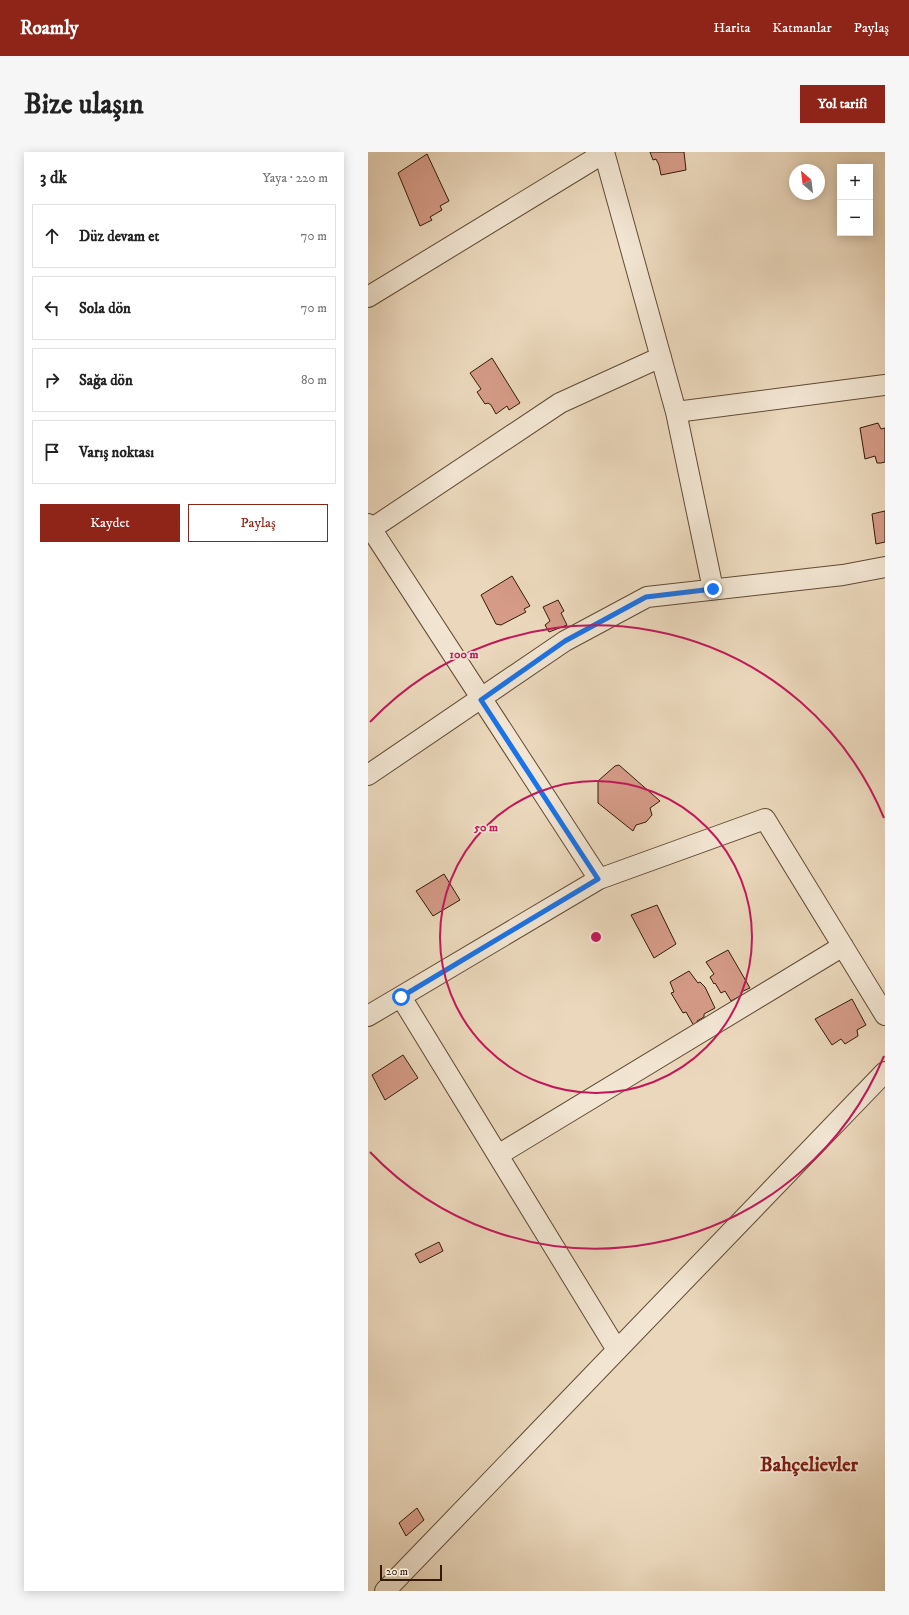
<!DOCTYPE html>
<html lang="tr">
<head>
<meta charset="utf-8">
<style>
	body { margin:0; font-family:"IM FELL DW Pica",serif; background:#f6f6f6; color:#222 }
	.controls { position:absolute; right:12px; top:12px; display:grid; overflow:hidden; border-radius:0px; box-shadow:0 2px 10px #0003 }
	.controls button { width:36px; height:36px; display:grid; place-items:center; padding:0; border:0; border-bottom:1px solid #e0e0e0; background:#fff; color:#222; font:20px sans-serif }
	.compass { position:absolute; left:421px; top:12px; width:36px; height:36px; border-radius:50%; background:#fff; box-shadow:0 2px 10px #0003; rotate:332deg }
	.scale { position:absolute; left:12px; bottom:10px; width:62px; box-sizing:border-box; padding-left:4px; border:2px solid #331b07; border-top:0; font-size:11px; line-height:14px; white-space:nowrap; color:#331b07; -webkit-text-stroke:3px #f2e6d3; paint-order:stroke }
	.stop { position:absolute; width:12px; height:12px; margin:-9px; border:3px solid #1a73e8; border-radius:50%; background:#fff }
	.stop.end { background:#1a73e8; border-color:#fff; box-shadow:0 1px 4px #0008 }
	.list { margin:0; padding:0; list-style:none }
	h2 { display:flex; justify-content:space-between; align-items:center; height:52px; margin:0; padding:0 16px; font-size:17px }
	h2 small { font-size:13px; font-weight:400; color:#767676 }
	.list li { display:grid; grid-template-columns:26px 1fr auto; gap:12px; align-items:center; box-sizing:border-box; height:64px; margin:0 8px 8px; padding:0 8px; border:1px solid #e0e0e0; border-radius:0px }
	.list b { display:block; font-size:15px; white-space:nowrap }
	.list em { font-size:13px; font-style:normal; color:#767676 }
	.actions { display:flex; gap:8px; padding:12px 16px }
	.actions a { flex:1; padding:9px 0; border:1px solid #8f2418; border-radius:0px; text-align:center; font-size:14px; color:#8f2418 }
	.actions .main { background:#8f2418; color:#fff }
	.icon { flex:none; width:22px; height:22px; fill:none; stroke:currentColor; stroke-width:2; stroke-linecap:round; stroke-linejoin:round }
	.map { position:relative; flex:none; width:517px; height:1439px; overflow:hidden; border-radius:0px }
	header { display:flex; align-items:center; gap:24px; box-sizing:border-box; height:56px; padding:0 20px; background:#8f2418; color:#fff }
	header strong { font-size:19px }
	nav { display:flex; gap:22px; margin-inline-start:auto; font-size:14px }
	.intro { display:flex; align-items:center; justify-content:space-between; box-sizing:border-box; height:96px; padding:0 24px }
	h1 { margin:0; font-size:28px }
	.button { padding:10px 18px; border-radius:0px; background:#8f2418; color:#fff; font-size:14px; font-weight:700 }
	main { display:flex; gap:24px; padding:0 24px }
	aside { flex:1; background:#fff; border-radius:0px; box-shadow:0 2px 10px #0003 }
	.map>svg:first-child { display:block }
	.building { fill:#d59b87; stroke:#331b07 }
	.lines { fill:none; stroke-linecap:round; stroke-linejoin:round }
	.minor-casing { stroke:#614a34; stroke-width:22 }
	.minor { stroke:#f2e6d3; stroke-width:20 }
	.route { stroke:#1a73e8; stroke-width:5 }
	.ring { fill:none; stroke:#c2185b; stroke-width:2 }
	.labels { text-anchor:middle; stroke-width:3.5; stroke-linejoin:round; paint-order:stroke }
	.district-label { font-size:20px; font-weight:bold; fill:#7a1f14; stroke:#f2e6d3 }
	.centre { fill:#c2185b; stroke:#f2e6d3; stroke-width:2 }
	.ring-label { font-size:12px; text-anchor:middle; font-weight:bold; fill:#c2185b; stroke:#f2e6d3; stroke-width:3.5; stroke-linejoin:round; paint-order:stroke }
</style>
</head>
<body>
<header>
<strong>Roamly</strong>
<nav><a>Harita</a><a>Katmanlar</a><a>Paylaş</a></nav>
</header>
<div class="intro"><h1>Bize ulaşın</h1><a class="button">Yol tarifi</a></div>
<main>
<aside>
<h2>3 dk<small>Yaya · 220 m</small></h2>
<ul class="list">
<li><svg class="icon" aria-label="ahead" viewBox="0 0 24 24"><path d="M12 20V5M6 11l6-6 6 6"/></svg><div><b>Düz devam et</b></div><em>70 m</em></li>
<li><svg class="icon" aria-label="left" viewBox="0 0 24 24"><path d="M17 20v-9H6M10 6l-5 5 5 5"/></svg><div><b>Sola dön</b></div><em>70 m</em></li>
<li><svg class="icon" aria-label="right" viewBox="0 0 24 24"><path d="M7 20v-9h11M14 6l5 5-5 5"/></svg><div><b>Sağa dön</b></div><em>80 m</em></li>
<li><svg class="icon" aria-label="arrive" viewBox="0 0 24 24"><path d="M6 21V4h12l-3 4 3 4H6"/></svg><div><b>Varış noktası</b></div></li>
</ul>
<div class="actions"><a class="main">Kaydet</a><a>Paylaş</a></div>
</aside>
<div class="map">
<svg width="517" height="1439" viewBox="0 0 517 1439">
	<rect width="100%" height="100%" fill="#ebd8bc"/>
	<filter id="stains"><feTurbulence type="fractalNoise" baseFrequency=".005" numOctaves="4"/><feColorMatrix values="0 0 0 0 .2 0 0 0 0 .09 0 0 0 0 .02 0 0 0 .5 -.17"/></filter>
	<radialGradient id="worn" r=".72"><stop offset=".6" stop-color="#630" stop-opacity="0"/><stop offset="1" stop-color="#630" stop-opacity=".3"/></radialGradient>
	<path class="building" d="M282 0H316L318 18 293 23 291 13 288 7 285 8Z
		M59 2 81 49 72 54 74 58 62 65 64 68 52 74 30 21Z
		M124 206 152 251 141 258 139 254 128 262 123 253 120 251 117 252 109 240 113 237 102 221Z
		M510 271 513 277 517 276V310L513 311H509L507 304 497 307 492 276Z
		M517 359V390L508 392 504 362Z
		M144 424 162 454 156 457 158 460 133 473 128 472 113 443Z
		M190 448 196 459 193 461 199 473 181 480 177 473 182 469 175 455Z
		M251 613 292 649 282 656 284 663 278 670 268 673 265 679 230 651V629L247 614Z
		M76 722 92 748 65 764 48 739Z
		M289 753 308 792 286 806 263 763Z
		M360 798 382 836 373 840 374 843 363 849 357 839 353 841 347 831 346 832 342 825 346 822 338 810Z
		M321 819 330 831 332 830 337 835 347 856 336 862V865L329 869 330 872 326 874 318 860 315 861 303 841 306 840 302 830Z
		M484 847 498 873 489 878 490 884 477 892 473 887 464 893 447 867Z
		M35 903 50 926 17 948 4 923Z
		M71 1090 75 1099 52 1111 47 1102Z
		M49 1356 56 1368 38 1384 31 1371Z"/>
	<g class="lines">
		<defs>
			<path id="minor" d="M236 0 308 260 517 233
				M0 145 236 1
				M308 260 345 437
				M0 372 231 727
				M0 379 192 251 293 205
				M0 623 197 489 279 445 475 423 517 415
				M33 845 249 1198
				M0 864 231 727 397 667 517 863
				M130 1003 475 794
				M17 1439 517 920"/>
		</defs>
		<use href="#minor" class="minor-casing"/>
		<use href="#minor" class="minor"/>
	</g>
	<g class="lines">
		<path class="route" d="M33 845 230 727 113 548 197 489 278 445 345 437"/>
	</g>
	<g class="ring">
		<circle cx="228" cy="785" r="156"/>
		<path d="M516 904A312 312 0 0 1 2 1000M2 570A312 312 0 0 1 516 666"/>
	</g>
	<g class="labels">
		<g class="district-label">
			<text x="441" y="1319">Bahçelievler</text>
		</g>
	</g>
	<circle cx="228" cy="785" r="6" class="centre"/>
	<g class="ring-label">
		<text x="96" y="506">100 m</text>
		<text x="118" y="679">50 m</text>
	</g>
	<rect width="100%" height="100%" filter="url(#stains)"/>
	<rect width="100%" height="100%" fill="url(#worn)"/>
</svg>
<div class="controls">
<button>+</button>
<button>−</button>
</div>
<svg class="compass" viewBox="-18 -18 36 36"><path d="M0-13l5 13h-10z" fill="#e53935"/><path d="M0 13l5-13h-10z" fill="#767676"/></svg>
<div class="scale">20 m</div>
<div class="stop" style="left:33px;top:845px"></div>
<div class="stop end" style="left:345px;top:437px"></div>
</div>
</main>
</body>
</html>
